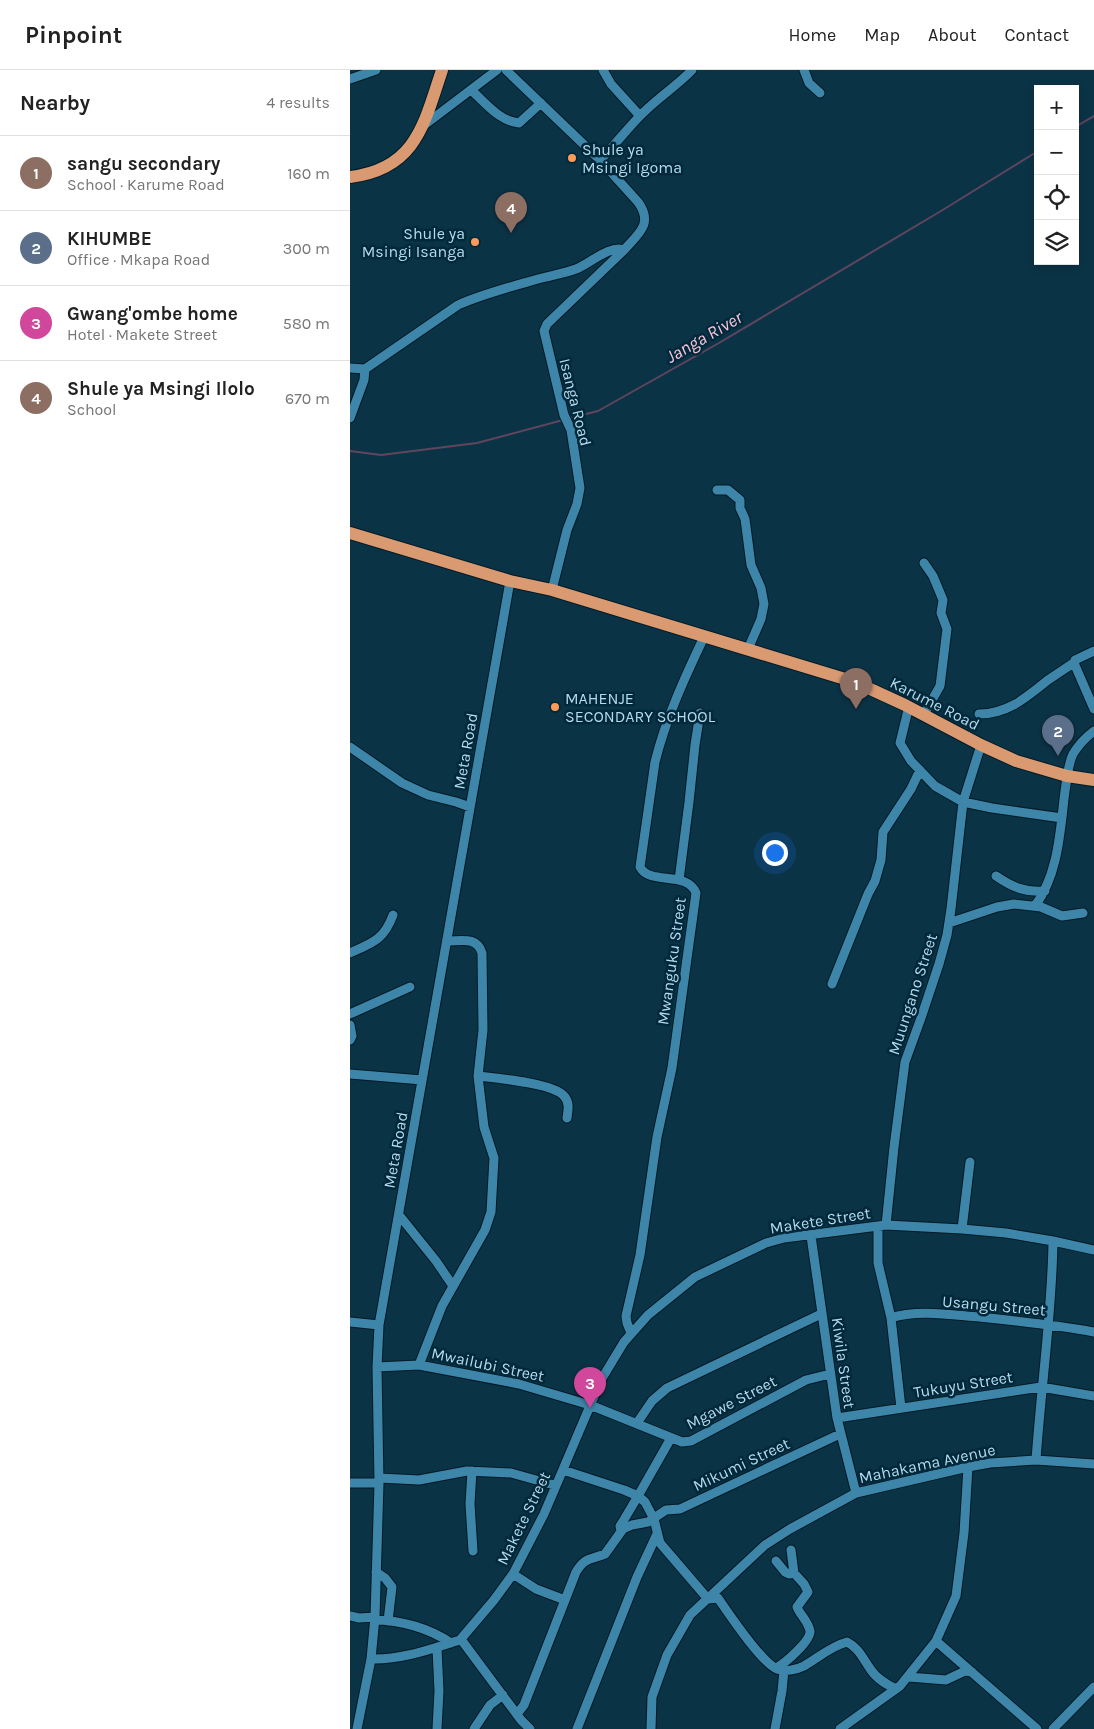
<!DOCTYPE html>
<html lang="en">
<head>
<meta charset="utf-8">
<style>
	body { margin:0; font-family:Karla,sans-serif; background:#f6f6f6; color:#222 }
	.controls { position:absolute; right:15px; top:15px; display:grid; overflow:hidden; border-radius:0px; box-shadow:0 2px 8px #0003 }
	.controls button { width:45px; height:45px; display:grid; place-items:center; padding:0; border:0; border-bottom:1px solid #e0e0e0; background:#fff; color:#222; font:25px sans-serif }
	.you { position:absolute; left:424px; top:782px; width:18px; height:18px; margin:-12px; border:4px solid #fff; border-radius:50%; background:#1a73e8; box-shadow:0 0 0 8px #1a73e833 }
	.badge { display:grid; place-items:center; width:32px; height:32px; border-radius:50%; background:#85583b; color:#fff; font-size:16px; font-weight:700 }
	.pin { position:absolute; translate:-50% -41px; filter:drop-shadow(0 1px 2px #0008) }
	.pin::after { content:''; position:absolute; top:26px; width:18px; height:15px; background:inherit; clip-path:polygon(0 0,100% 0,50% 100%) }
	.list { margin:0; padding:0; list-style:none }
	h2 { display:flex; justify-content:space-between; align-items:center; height:65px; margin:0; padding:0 20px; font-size:21px }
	h2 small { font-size:16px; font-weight:400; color:#767676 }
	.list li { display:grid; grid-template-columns:32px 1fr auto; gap:15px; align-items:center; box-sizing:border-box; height:75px; padding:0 20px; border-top:1px solid #e0e0e0 }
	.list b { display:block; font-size:19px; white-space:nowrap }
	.list p { margin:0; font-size:16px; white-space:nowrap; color:#767676 }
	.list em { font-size:16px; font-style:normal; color:#767676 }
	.icon { flex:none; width:28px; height:28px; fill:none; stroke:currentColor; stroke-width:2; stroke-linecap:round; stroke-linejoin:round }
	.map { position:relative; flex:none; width:744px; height:1659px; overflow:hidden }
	header { display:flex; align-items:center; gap:30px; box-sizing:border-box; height:70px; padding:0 25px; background:#fff; border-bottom:1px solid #e0e0e0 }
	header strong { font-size:24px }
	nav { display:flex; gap:28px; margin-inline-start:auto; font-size:18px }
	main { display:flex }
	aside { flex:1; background:#fff }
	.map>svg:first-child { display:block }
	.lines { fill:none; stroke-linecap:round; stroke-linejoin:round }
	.stream { stroke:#60455f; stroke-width:2 }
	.minor-casing { stroke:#031a25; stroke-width:11 }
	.highway-casing { stroke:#031a25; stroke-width:14 }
	.minor { stroke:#3d86a9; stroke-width:9 }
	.highway { stroke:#d99a72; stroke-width:12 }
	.poi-dot { fill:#fe9b59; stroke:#00293b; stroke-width:2 }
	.labels { text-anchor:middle; stroke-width:5; stroke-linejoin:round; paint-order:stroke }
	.poi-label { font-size:16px; fill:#b7daed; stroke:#00293b; text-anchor:start }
	.street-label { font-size:16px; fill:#b7daed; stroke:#00293b }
	.water-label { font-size:18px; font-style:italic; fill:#fdc5db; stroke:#00293b }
</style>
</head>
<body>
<header>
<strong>Pinpoint</strong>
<nav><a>Home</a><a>Map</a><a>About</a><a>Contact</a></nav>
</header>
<main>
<aside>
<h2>Nearby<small>4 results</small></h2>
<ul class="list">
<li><span class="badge" style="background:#8d6e63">1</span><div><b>sangu secondary</b><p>School · Karume Road</p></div><em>160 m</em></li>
<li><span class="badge" style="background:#5c6f8a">2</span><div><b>KIHUMBE</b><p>Office · Mkapa Road</p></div><em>300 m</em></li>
<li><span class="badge" style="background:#d1479c">3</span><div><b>Gwang'ombe home</b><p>Hotel · Makete Street</p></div><em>580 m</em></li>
<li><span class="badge" style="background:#8d6e63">4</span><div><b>Shule ya Msingi Ilolo</b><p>School</p></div><em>670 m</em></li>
</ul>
</aside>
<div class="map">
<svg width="744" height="1659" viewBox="0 0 744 1659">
	<rect width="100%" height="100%" fill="#0b3346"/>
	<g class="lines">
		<path class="stream" d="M725 57 744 46
			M220 348 248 341 369 273 591 141 688 81
			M0 381 31 385 127 373 213 350"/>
		<defs>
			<path id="minor" d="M253 0 261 14 290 46
				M454 0 459 13 470 23
				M0 9 26 0
				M121 20C136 33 149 51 169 53L191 33
				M73 56 147 0
				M250 90C266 74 279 56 295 41 310 26 328 15 342 0
				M0 298 15 299 108 235C135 223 164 216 192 208 203 205 215 203 226 199 239 194 261 174 274 180 288 164 304 154 288 132L250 90 156 0
				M0 348 14 310 15 299
				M367 420H378L390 430V438L395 449 401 495 411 518 414 534 411 549 398 579
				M574 493 583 506 593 530 591 543 597 559 590 616 574 644
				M202 520 217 460 227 434 230 418 221 360 214 345 194 261 197 254 274 180
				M744 581 725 590 724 593 744 639
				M559 636 550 673 561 691 585 716 613 732 642 738 712 748
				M629 644C658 644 677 627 698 610 707 604 716 598 725 592
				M0 677 52 713 78 725 106 732 120 737
				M646 806C662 817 676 823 695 821
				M329 810 339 732 345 675 350 643
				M685 836C709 803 710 760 715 721 717 709 718 694 723 684 729 674 736 667 744 661
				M599 853 647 837 664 834 691 837 712 846 733 843
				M0 883C22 873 34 870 43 845
				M482 914 518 824 525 811 531 790 533 762 561 719 570 700
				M0 944 60 917
				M0 955 2 966 0 970
				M0 1004 72 1010
				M128 1006C145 1008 204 1013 214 1026 220 1032 218 1041 217 1048
				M49 1145 86 1191 103 1216
				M536 1155 544 1077 555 992 571 948 589 894 597 865 601 839 613 732 631 675
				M528 1156V1193L541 1248 551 1338
				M612 1159 620 1092
				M461 1166 487 1348 506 1423
				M541 1248C566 1239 603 1245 629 1247 668 1251 706 1255 744 1262
				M0 1252 29 1255
				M281 1263 277 1253 276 1246 290 1185 307 1067 322 998 346 823C337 800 300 816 290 797L305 692C316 648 335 607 354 567
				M69 1295 92 1236 135 1160 141 1142 144 1088 134 1057 128 1006 133 960 132 883C127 866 111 871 97 871
				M27 1297 69 1295 169 1314 240 1335 332 1372 341 1371 456 1310 480 1304
				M487 1348 691 1317 744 1326
				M287 1353 302 1331 317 1318 471 1244
				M686 1390C691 1317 702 1244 703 1171
				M213 1400 274 1420 288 1426 295 1432 304 1449 310 1473 358 1529 368 1528C379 1544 411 1592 427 1599 435 1602 446 1600 454 1596 468 1588 481 1576 497 1572 509 1578 513 1589 521 1600 527 1609 536 1614 546 1619
				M122 1401 120 1434 123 1481
				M29 1408 69 1410 117 1401 161 1403 204 1415
				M0 1413H29
				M271 1461 270 1456 272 1453 288 1426 321 1368
				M441 1480 444 1503
				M26 1502 35 1508 42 1517 38 1551
				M163 1504 186 1519 215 1530
				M0 1546 9 1548 25 1547
				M24 1550C50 1550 79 1558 101 1573
				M110 1570 144 1530 163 1504 194 1444 251 1310 274 1272 298 1245 345 1207 416 1173 434 1168 536 1155 612 1159 656 1163 703 1171 744 1180
				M586 1571 687 1659
				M87 1578 89 1621 87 1659
				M21 1589C52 1590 81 1579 110 1570L113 1572 171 1650 180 1659
				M426 1598C434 1594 461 1571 460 1561 458 1551 450 1545 447 1537L458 1522 454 1514 444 1503 439 1504 435 1502 426 1491
				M559 1607 596 1610 615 1601 622 1602
				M167 1644 174 1635 226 1502C235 1487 240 1490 255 1484L273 1459 282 1455 298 1452 316 1440 330 1439 490 1364
				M7 1659 21 1589 25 1547 29 1413 27 1297 29 1255 160 511
				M124 1659 140 1635 153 1625
				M227 1659 287 1507 307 1464
				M301 1659 302 1627 317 1585 340 1545 415 1475 440 1459 506 1423 618 1397 640 1393 686 1390 744 1394
				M425 1659 432 1621 434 1600
				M490 1659 550 1616 586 1571 606 1526 614 1463 618 1397
				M703 1659 744 1617"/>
			<path id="highway" d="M0 107C66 99 74 54 92 0
				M0 463 160 511 202 520 505 612 555 635 631 675 666 691 717 706 744 710"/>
		</defs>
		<use href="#minor" class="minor-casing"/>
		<use href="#highway" class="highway-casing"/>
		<use href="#minor" class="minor"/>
		<use href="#highway" class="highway"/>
	</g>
	<g class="poi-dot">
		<circle cx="222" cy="88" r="5"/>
		<circle cx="125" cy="172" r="5"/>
		<circle cx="205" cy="637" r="5"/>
	</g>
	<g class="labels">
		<g class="poi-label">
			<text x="232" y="85">Shule ya<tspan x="232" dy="18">Msingi Igoma</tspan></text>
			<text x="115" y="169" text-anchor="end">Shule ya<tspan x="115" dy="18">Msingi Isanga</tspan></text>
			<text x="215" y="634">MAHENJE<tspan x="215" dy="18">SECONDARY SCHOOL</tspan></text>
		</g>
		<g class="street-label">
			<text transform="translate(226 332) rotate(76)" y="6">Isanga Road</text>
			<text transform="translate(585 633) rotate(27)" y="6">Karume Road</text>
			<text transform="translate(115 681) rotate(-80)" y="6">Meta Road</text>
			<text transform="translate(321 891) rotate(-82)" y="6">Mwanguku Street</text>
			<text transform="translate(562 924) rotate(-72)" y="6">Muungano Street</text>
			<text transform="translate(45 1080) rotate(-80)" y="6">Meta Road</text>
			<text transform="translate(470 1150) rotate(-9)" y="6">Makete Street</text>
			<text transform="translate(644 1235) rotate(5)" y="6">Usangu Street</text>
			<text transform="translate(494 1293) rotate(82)" y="6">Kiwila Street</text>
			<text transform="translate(138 1294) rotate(12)" y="6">Mwailubi Street</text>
			<text transform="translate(613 1314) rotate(-9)" y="6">Tukuyu Street</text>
			<text transform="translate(381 1332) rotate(-27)" y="6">Mgawe Street</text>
			<text transform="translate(577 1393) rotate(-12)" y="6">Mahakama Avenue</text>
			<text transform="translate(391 1394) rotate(-25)" y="6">Mikumi Street</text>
			<text transform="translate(173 1448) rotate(-64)" y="6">Makete Street</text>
		</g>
		<g class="water-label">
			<text transform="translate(354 267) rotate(-30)" y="6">Janga River</text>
		</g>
	</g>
</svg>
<div class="controls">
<button>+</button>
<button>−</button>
<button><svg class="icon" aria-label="locate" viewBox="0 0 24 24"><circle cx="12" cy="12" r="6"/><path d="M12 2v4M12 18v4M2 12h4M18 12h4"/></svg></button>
<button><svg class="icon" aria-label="layers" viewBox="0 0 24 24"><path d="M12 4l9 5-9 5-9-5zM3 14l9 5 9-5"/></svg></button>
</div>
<div class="you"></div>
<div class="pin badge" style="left:506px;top:639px;background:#8d6e63">1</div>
<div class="pin badge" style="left:708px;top:686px;background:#5c6f8a">2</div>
<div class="pin badge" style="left:240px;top:1338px;background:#d1479c">3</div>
<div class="pin badge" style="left:161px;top:163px;background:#8d6e63">4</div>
</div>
</main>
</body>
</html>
